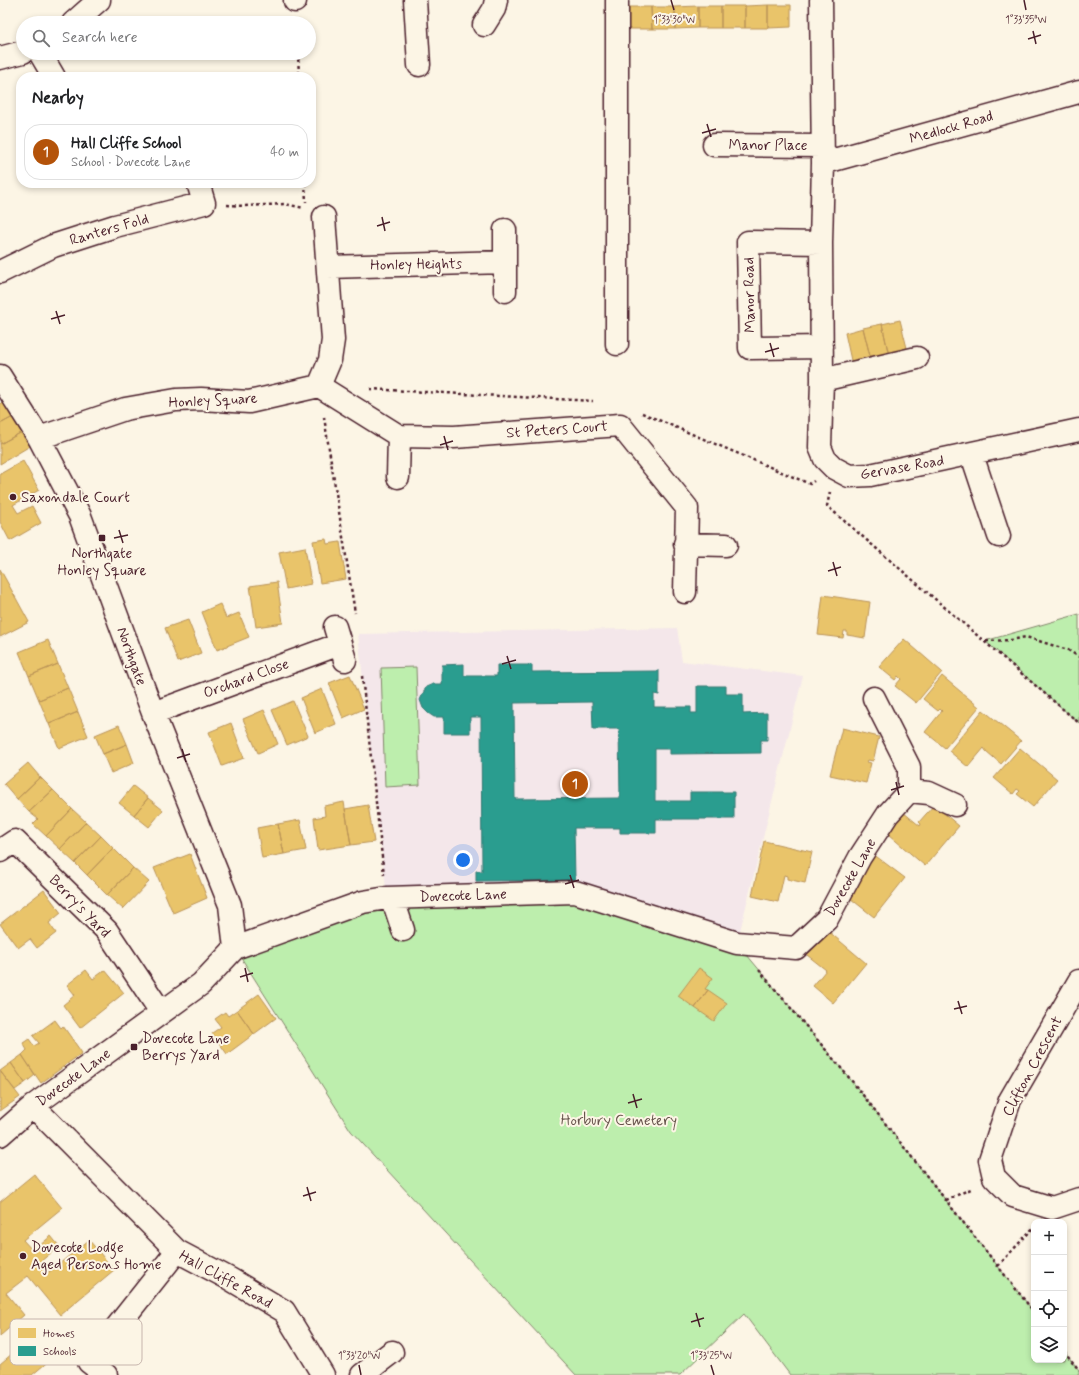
<!DOCTYPE html>
<html lang="en">
<head>
<meta charset="utf-8">
<style>
	body { margin:0; font-family:Mynerve,sans-serif; background:#f6f6f6; color:#202124 }
	.controls { position:absolute; right:12px; bottom:12px; display:grid; overflow:hidden; border-radius:8px; box-shadow:0 2px 6px #0003 }
	.controls button { width:36px; height:36px; display:grid; place-items:center; padding:0; border:0; border-bottom:1px solid #e0e0e0; background:#fff; color:#202124; font:20px sans-serif }
	.you { position:absolute; left:463px; top:860px; width:14px; height:14px; margin:-10px; border:3px solid #fff; border-radius:50%; background:#1a73e8; box-shadow:0 0 0 6px #1a73e833 }
	.badge { display:grid; place-items:center; width:26px; height:26px; border-radius:50%; background:#b45309; color:#fff; font-size:13px; font-weight:700 }
	.pin { position:absolute; translate:-50% -50%; border:2px solid #fff; box-shadow:0 1px 4px #0006 }
	.list { margin:0; padding:0; list-style:none }
	h2 { display:flex; justify-content:space-between; align-items:center; height:52px; margin:0; padding:0 16px; font-size:17px }
	h2 small { font-size:13px; font-weight:400; color:#757577 }
	.list li { display:grid; grid-template-columns:26px 1fr auto; gap:12px; align-items:center; box-sizing:border-box; height:56px; margin:0 8px 8px; padding:0 8px; border:1px solid #e0e0e0; border-radius:16px }
	.list b { display:block; font-size:15px; white-space:nowrap }
	.list p { margin:0; font-size:13px; white-space:nowrap; color:#757577 }
	.list em { font-size:13px; font-style:normal; color:#757577 }
	.icon { flex:none; width:22px; height:22px; fill:none; stroke:currentColor; stroke-width:2; stroke-linecap:round; stroke-linejoin:round }
	.map { position:relative; flex:none; width:1079px; height:1375px; overflow:hidden }
	.search { position:absolute; background:#fff; box-shadow:0 2px 6px #0003; left:16px; top:16px; width:300px; height:44px; display:flex; align-items:center; gap:10px; box-sizing:border-box; padding:0 14px; border-radius:22px; color:#757577; font-size:15px }
	.panel { position:absolute; background:#fff; box-shadow:0 2px 6px #0003; left:16px; top:72px; width:300px; height:116px; border-radius:16px }
	.map>svg:first-child { display:block }
	.built { fill:#f4e7ea }
	.green { fill:#bdeead; stroke:#84866c }
	.homes { fill:#e9c46a; stroke:#b99257 }
	.schools { fill:#2a9d8f; stroke:#347771; fill-rule:evenodd }
	.lines { fill:none; stroke-linecap:round; stroke-linejoin:round }
	.minor-casing { stroke:#4a1f2b; stroke-width:25 }
	.path { stroke:#4a1f2b; stroke-width:2.5; stroke-dasharray:3 3; stroke-linecap:butt }
	.minor { stroke:#fcf5e5; stroke-width:22 }
	.ticks { fill:none; stroke:#4a1f2b; stroke-width:1.5 }
	.poi-dot { fill:#4a1f2b; stroke:#fcf5e5; stroke-width:1.5 }
	.labels { text-anchor:middle; stroke-width:4; stroke-linejoin:round; paint-order:stroke }
	.street-label { font-size:15px; fill:#4a1f2b; stroke:#fcf5e5 }
	.poi-label { font-size:15px; fill:#4a1f2b; stroke:#fcf5e5; text-anchor:start }
	.park-label { font-size:15px; fill:#67534c; stroke:#fcf5e5 }
	.key { fill:#fcf5e5; stroke:#c7b5ad; stroke-width:1 }
	.key-label { font-size:11px; fill:#4a1f2b }
	.ticks-label { font-size:10px; text-anchor:middle; fill:#4a1f2b; stroke:#fcf5e5; stroke-width:4; stroke-linejoin:round; paint-order:stroke }
</style>
</head>
<body>
<div class="map">
<svg width="1079" height="1375" viewBox="0 0 1079 1375">
	<rect width="100%" height="100%" fill="#fcf5e5"/>
	<filter id="ink" filterUnits="userSpaceOnUse"><feTurbulence type="fractalNoise" baseFrequency=".025" numOctaves="2"/><feDisplacementMap in="SourceGraphic" scale="8" xChannelSelector="R" yChannelSelector="G"/><feConvolveMatrix kernelMatrix="1 2 1 2 8 2 1 2 1" color-interpolation-filters="sRGB"/></filter>
	<g filter="url(#ink)">
		<path class="built" d="M677 628 682 661 803 676 737 943 387 898 358 634Z"/>
		<path class="green" d="M1079 614V723L985 641Z
			M416 667 420 785 385 787 381 668Z
			M575 892 737 943 851 1080 1034 1312V1360H1064V1351L1079 1370V1375H790L744 1314 680 1375H576L351 1131 235 948 363 902Z"/>
		<path class="homes" d="M768 5H791V27L768 28Z
			M768 5V28H745V6Z
			M698 6H721V28H698Z
			M698 6V28L675 29V7Z
			M721 6H745V28H721Z
			M628 7H651L652 29H628Z
			M651 7H675V29H652Z
			M900 320 908 352 889 356 882 324Z
			M882 324 889 356 871 360 863 328Z
			M863 328 871 360 852 365 845 333Z
			M4 402 13 417 0 424V404Z
			M13 417 22 432 0 444V424Z
			M22 432 30 446 0 464V444Z
			M23 461 39 490 13 505 18 513 32 506 41 523 10 541 0 522V474Z
			M326 539 327 544 340 542 346 579 320 583 313 541Z
			M305 547 311 584 286 589 279 552Z
			M0 569 29 622 0 637Z
			M277 582 283 623 256 627 250 586Z
			M823 595 870 602 865 638 847 635V631H844L843 638 818 635Z
			M220 604 226 618 239 613 249 637 217 650 202 612Z
			M188 620 201 653 178 662 165 628Z
			M904 639 942 672 916 703 895 686 901 679 898 676 895 680 879 667Z
			M48 640 58 664 29 676 19 652Z
			M58 664 68 688 39 700 29 676Z
			M350 675 364 709 343 718 329 683Z
			M942 676 979 707 945 748 925 732 942 711 940 709 938 711 923 699Z
			M68 688 78 712 49 724 39 700Z
			M322 689 336 724 315 733 301 698Z
			M293 701 308 736 287 745 272 710Z
			M264 710 278 744 258 753 243 719Z
			M983 710 1021 741 1001 764 986 751 984 748 968 767 949 751Z
			M78 712 88 736 59 748 49 724Z
			M231 723 244 758 222 766 209 732Z
			M119 725 127 744 103 754 95 735Z
			M842 728 879 737 873 761 868 760 867 762 871 763 866 783 830 775Z
			M127 744 134 763 111 773 103 754Z
			M1020 748 1057 779 1033 807 1017 794 1020 791 1017 789 1013 794 994 778Z
			M28 763 40 777 17 799 4 784Z
			M40 777 53 790 29 812 17 799Z
			M133 786 148 798 134 815 119 803Z
			M53 790 72 809 46 836 33 824 38 819 29 812Z
			M148 798 163 810 149 827 134 815Z
			M344 802 351 845 318 850 314 818 325 816 324 806Z
			M368 805 374 842 351 845 345 809Z
			M934 805 959 826 925 866 881 828 898 808 920 826 921 824 919 822Z
			M72 809 86 822 60 849 46 836Z
			M300 820 306 850 284 854 278 824Z
			M86 822 101 836 75 863 60 849Z
			M278 824 284 854 262 858 257 828Z
			M101 836 113 848 87 875 75 863Z
			M764 841 812 852 805 883 787 879V876L784 875 778 902 752 896Z
			M113 848 133 868 107 895 87 875Z
			M190 854 207 898 173 913 154 868Z
			M873 854 905 878 874 917 846 895 861 879 863 876 858 873Z
			M133 868 149 882 123 909 107 895Z
			M44 890 61 913 49 923 56 933 37 948 30 939 18 948 0 924Z
			M828 931 866 963 833 1003 813 986 826 970 807 955Z
			M699 968 713 978 705 989 708 990 695 1008 678 996Z
			M86 970 93 979 105 970 124 993 80 1028 63 1005 75 995 67 985Z
			M708 990 727 1003 714 1021 695 1008Z
			M259 994 276 1018 254 1034 237 1010Z
			M237 1010 254 1034 227 1054 212 1033 221 1027 215 1019 225 1012 228 1016Z
			M55 1020 61 1028 63 1026 82 1053 41 1083 22 1055 27 1050 23 1043 29 1039 34 1046 39 1043 33 1036Z
			M22 1055 35 1075 25 1083 11 1063Z
			M11 1063 25 1083 15 1090 0 1071Z
			M0 1071 20 1097 0 1111Z
			M34 1174 62 1208 23 1240 33 1251 51 1236 59 1246 40 1262 49 1272 89 1240 114 1270 60 1315 28 1276 6 1293 24 1315 0 1336V1202Z
			M32 1337 50 1360 32 1375H0V1364Z"/>
		<path class="schools" d="M464 664V676H497V665H532V672L659 671V695L654 694V707H691V713H697V686H726V694H743V714L767 713V740H761V753L670 754V749H655V801H690V792H734V819H656V833H620V828H574L575 880 476 881V871H482L481 717H470V733H444V717H434L428 713 423 708 420 700 426 687 433 684H442V665ZM592 702 593 729H619L620 798 515 799 514 703Z"/>
		<g class="lines">
			<defs>
				<path id="minor" d="M295 0V1
					M415 0 419 65
					M617 0V344
					M821 0 823 163 821 243 822 380 820 447 825 459 834 468 849 476 870 475 1079 430
					M73 23 99 0
					M484 25 494 9 496 0
					M40 53 54 77
					M0 58 23 52
					M714 145 822 146
					M823 163 1079 92
					M505 230V291
					M821 243 748 242 750 348 822 347
					M328 267 505 262
					M0 272 53 246 115 226 204 203 199 186
					M0 376 39 438 80 516 153 713 230 905 235 948
					M822 380 917 358
					M319 386 399 436 454 437 620 425 687 508 685 592
					M319 386 330 360 333 340 324 217
					M39 438 125 409 176 400 201 399 249 402 319 386
					M972 455 999 536
					M398 477 399 436
					M685 544 726 545
					M335 627 345 660
					M153 713 340 644
					M909 791 929 793 955 805
					M0 851 15 841 107 931 161 1012
					M387 898 395 906 403 930
					M1079 981 1010 1100 990 1160 994 1177 1013 1196 1052 1208 1079 1199
					M33 1106 177 1251 230 1279 284 1311 323 1375
					M0 1135 33 1106 201 984 235 948 363 902 387 898 575 892 737 943 796 948 827 919 860 857 888 814 909 791V767L874 698
					M106 1375 89 1362 177 1251
					M362 1375 392 1352"/>
			</defs>
			<use href="#minor" class="minor-casing"/>
			<path class="path" d="M298 53 299 77
				M305 183 306 202
				M227 205 245 206 285 204 304 208
				M370 389 593 401
				M642 413 810 484 814 481
				M324 417 355 613
				M830 492 827 506 1079 723
				M986 641 1011 640 1026 637 1068 650 1079 657
				M362 676 384 875
				M759 970 851 1080 1034 1312
				M946 1200 973 1188
				M998 1266 1034 1227
				M1064 1351 1079 1370"/>
			<use href="#minor" class="minor"/>
		</g>
	</g>
	<path class="ticks" d="M671 0 674 10M1024 0 1026 10M1033 31 1036 44M1028 39 1041 35M707 124 711 137M702 133 716 129M382 217 385 231M377 226 390 222M56 311 60 324M51 319 65 315M770 343 774 357M765 352 779 348M444 436 448 450M440 445 453 441M119 530 123 543M114 538 128 535M833 562 837 576M828 571 841 567M507 656 511 669M502 664 516 660M182 749 186 762M177 758 190 754M896 782 899 795M891 790 904 786M570 875 574 888M565 884 579 880M245 968 248 982M240 977 253 973M958 1001 962 1014M954 1009 967 1006M633 1094 637 1108M628 1103 642 1099M307 1187 311 1201M303 1196 316 1192M696 1313 700 1327M691 1322 704 1318M359 1365 361 1375M711 1365 714 1375"/>
	<g class="poi-dot">
		<circle cx="13" cy="497" r="4"/>
		<rect x="98" y="534" width="8" height="8" rx="2"/>
		<rect x="130" y="1043" width="8" height="8" rx="2"/>
		<circle cx="23" cy="1256" r="4"/>
	</g>
	<g class="labels">
		<g class="street-label">
			<text transform="translate(951 127) rotate(-16)" y="5">Medlock Road</text>
			<text x="768" y="150">Manor Place</text>
			<text transform="translate(109 229) rotate(-16)" y="5">Ranters Fold</text>
			<text transform="translate(416 264) rotate(-1)" y="5">Honley Heights</text>
			<text transform="translate(749 295) rotate(-91)" y="5">Manor Road</text>
			<text transform="translate(213 400) rotate(-3)" y="5">Honley Square</text>
			<text transform="translate(557 429) rotate(-4)" y="5">St Peters Court</text>
			<text transform="translate(902 467) rotate(-10)" y="5">Gervase Road</text>
			<text transform="translate(132 656) rotate(70)" y="5">Northgate</text>
			<text transform="translate(246 678) rotate(-20)" y="5">Orchard Close</text>
			<text transform="translate(850 877) rotate(-60)" y="5">Dovecote Lane</text>
			<text transform="translate(463 895) rotate(-2)" y="5">Dovecote Lane</text>
			<text transform="translate(80 906) rotate(46)" y="5">Berry's Yard</text>
			<text transform="translate(1032 1066) rotate(-62)" y="5">Clifton Crescent</text>
			<text transform="translate(73 1077) rotate(-36)" y="5">Dovecote Lane</text>
			<text transform="translate(226 1279) rotate(29)" y="5">Hall Cliffe Road</text>
		</g>
		<g class="poi-label">
			<text x="21" y="502">Saxondale Court</text>
			<text x="102" y="558" text-anchor="middle">Northgate<tspan x="102" dy="17">Honley Square</tspan></text>
			<text x="142" y="1043">Dovecote Lane<tspan x="142" dy="17">Berrys Yard</tspan></text>
			<text x="31" y="1252">Dovecote Lodge<tspan x="31" dy="17">Aged Persons Home</tspan></text>
		</g>
		<g class="park-label">
			<text x="619" y="1125">Horbury Cemetery</text>
		</g>
	</g>
	<rect x="10" y="1319" width="132" height="46" rx="6" class="key"/>
	<rect x="18" y="1328" width="18" height="10" fill="#e9c46a"/>
	<rect x="18" y="1346" width="18" height="10" fill="#2a9d8f"/>
	<g class="key-label">
		<text x="43" y="1337">Homes</text>
		<text x="43" y="1355">Schools</text>
	</g>
	<g class="ticks-label">
		<text x="674" y="23">1°33'30"W</text>
		<text x="1026" y="23">1°33'35"W</text>
		<text x="359" y="1359">1°33'20"W</text>
		<text x="711" y="1359">1°33'25"W</text>
	</g>
</svg>
<div class="controls">
<button>+</button>
<button>−</button>
<button><svg class="icon" aria-label="locate" viewBox="0 0 24 24"><circle cx="12" cy="12" r="6"/><path d="M12 2v4M12 18v4M2 12h4M18 12h4"/></svg></button>
<button><svg class="icon" aria-label="layers" viewBox="0 0 24 24"><path d="M12 4l9 5-9 5-9-5zM3 14l9 5 9-5"/></svg></button>
</div>
<div class="you"></div>
<div class="pin badge" style="left:575px;top:784px">1</div>
<div class="search"><svg class="icon" aria-label="search" viewBox="0 0 24 24"><circle cx="10" cy="10" r="6"/><path d="M15 15l6 6"/></svg>Search here</div>
<section class="panel">
<h2>Nearby<small></small></h2>
<ul class="list">
<li><span class="badge">1</span><div><b>Hall Cliffe School</b><p>School · Dovecote Lane</p></div><em>40 m</em></li>
</ul>
</section>
</div>
</body>
</html>
